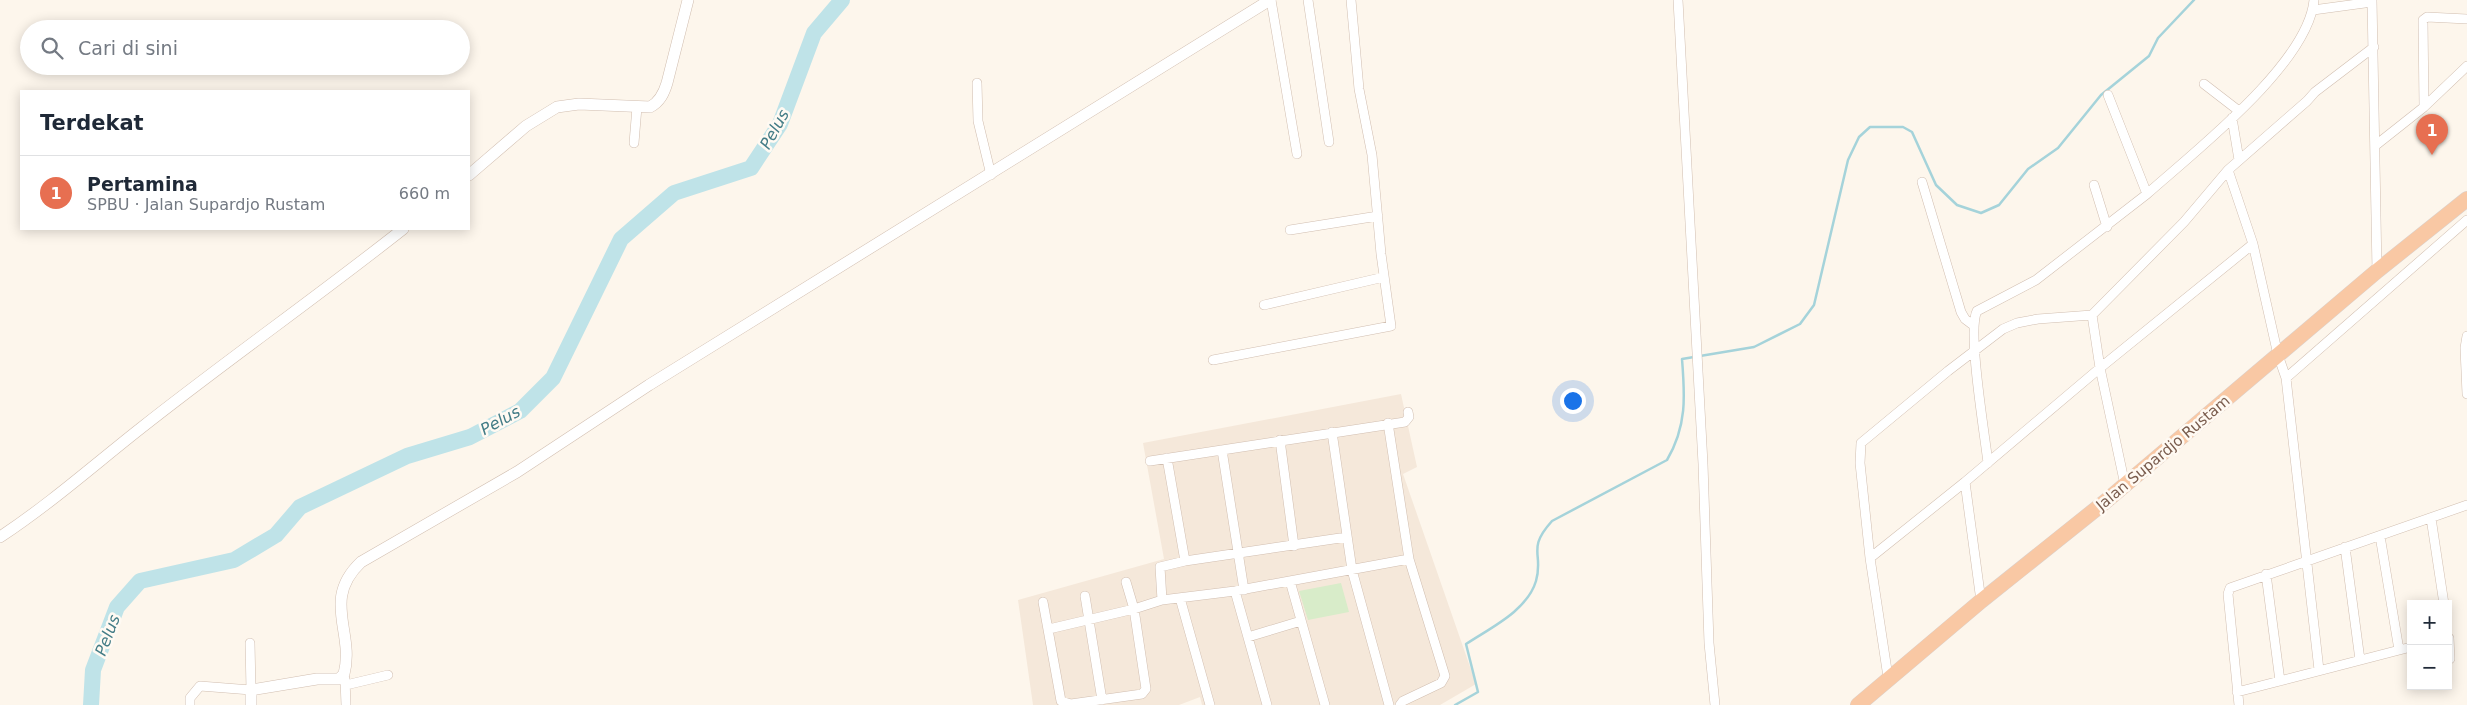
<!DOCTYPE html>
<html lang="id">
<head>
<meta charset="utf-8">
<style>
	body { margin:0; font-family:"DejaVu Sans",sans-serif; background:#f6f6f7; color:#1f2937 }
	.controls { position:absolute; right:15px; bottom:15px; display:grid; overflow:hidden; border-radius:0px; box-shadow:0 2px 12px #0003 }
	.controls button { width:45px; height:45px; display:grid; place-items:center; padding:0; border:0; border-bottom:1px solid #e0e1e3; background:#fff; color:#1f2937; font:25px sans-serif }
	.you { position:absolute; left:1572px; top:400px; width:18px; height:18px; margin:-12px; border:4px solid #fff; border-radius:50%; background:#1a73e8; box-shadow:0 0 0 8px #1a73e833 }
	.badge { display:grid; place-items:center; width:32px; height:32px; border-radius:50%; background:#e76f51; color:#fff; font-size:16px; font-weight:700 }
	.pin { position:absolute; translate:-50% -41px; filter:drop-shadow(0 1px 2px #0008) }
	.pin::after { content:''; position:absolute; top:26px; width:18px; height:15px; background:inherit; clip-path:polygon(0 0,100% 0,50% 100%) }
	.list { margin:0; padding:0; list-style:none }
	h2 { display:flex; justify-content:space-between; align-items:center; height:65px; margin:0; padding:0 20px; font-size:21px }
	h2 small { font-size:16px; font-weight:400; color:#747a83 }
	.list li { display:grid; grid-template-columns:32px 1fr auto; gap:15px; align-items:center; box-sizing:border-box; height:75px; padding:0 20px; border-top:1px solid #e0e1e3 }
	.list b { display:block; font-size:19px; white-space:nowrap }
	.list p { margin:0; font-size:16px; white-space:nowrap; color:#747a83 }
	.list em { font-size:16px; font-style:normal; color:#747a83 }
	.icon { flex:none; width:28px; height:28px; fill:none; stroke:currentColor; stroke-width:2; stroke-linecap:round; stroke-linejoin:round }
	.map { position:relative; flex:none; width:2467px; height:705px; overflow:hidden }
	.search { position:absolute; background:#fff; box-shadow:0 2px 12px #0003; left:20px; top:20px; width:450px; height:55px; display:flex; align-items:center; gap:12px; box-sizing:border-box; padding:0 18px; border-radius:28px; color:#747a83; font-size:19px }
	.panel { position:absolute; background:#fff; box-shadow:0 2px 12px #0003; left:20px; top:90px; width:450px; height:140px; border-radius:0px }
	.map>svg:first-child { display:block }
	.residential { fill:#f5e8da }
	.green { fill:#d8ecc9 }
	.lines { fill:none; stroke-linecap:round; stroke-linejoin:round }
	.stream { stroke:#a5d3da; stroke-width:2.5 }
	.river { stroke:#bfe3e8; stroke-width:16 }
	.minor-casing { stroke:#d1beb0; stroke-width:10 }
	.tertiary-casing { stroke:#d1beb0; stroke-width:12 }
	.trunk-casing { stroke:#dad1cd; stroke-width:16 }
	.minor { stroke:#fff; stroke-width:9 }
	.tertiary { stroke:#fff; stroke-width:11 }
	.trunk { stroke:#f9c8a4; stroke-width:15 }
	.labels { text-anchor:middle; stroke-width:5; stroke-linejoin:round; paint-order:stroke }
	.street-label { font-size:15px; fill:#7a5c4d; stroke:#fffaf3 }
	.water-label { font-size:16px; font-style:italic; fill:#437c86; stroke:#fffaf3 }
</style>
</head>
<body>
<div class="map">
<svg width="2467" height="705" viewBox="0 0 2467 705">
	<rect width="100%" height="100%" fill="#fdf6ec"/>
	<path class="residential" d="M1401 394 1417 467 1403 474 1476 684 1440 705H1202L1200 697 1179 705H1033L1018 600 1164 559 1143 443Z"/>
	<path class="green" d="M1341 583 1349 612 1308 620 1299 591Z"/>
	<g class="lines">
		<path class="stream" d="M1455 705 1478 692 1466 644C1490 628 1527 611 1536 581 1544 553 1526 550 1552 521L1667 460C1687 426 1685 396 1682 359L1754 347 1800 324 1814 305 1848 160 1859 137 1870 127H1903L1912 132 1936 185 1957 205 1981 213 1999 205 2028 169 2058 148 2101 95 2149 56 2158 38 2194 0"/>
		<path class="river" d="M91 705 93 670 117 607 140 581 234 560 276 535 300 507 407 456 470 437 520 411 553 378 621 239 674 193 751 168 780 124 814 33 842 0"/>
		<defs>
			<path id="minor" d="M1271 0 1297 154
				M1308 0 1329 142
				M1678 0 1703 464 1709 643 1715 705
				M2372 0 2377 271
				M2313 10 2372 2
				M977 83 978 121 991 175
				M2204 84 2239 111
				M2424 107 2423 20 2427 17 2467 19
				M2232 118 2239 160
				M634 143 637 107
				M2376 145 2424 107 2467 66
				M2228 170 2253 244 2278 355 2286 378 2319 670
				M1922 182 1961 312 1965 319 1973 325
				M2094 185 2107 227
				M2147 194C2194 152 2308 64 2314 0
				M1290 230 1378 216
				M1264 305 1384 277
				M2092 315 2100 368 2125 485
				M2467 336 2465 348 2467 394
				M1213 360 1391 326 1381 254 1372 155 1359 89 1351 0
				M2286 378 2467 220
				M1388 423 1409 559 1445 676 1441 683 1403 701 1400 705
				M1332 432 1352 570 1389 705
				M1280 440 1294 546
				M1222 450 1244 590
				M1167 458 1185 561 1160 567 1162 600 1235 591 1409 559
				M1150 461 1405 422 1409 417 1408 412
				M1988 463C1985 436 1967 329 1977 311L2036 280 2147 194 2108 95
				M2431 518 2444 604
				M2380 536 2399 650
				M2345 547 2360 660
				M1870 558 1860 463 1861 443 1948 371 2003 329 2017 323 2038 319 2092 315 2184 222 2228 170 2307 101 2315 92 2374 47
				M1185 561 1347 537
				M2266 574 2280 681
				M1290 581 1325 705
				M1235 591 1267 705
				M1085 596 1102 700
				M1180 598 1210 705
				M1981 601 1965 482 2100 368 2253 244
				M1043 602 1061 701 1071 704 1142 694 1146 689 1134 609 1126 582
				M1049 629 1134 609 1162 600
				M1248 637 1301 621
				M2449 638 2450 659
				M1888 677 1870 558 1965 482
				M345 679 346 705
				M346 685 388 675
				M2237 692 2411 647
				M190 705V698L200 686 251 690 250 643
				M2239 705 2228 594 2230 588 2467 505"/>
			<path id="tertiary" d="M469 175 526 126 557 107 579 104 650 107C660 102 664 93 667 83L688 0
				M0 537C50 504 94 465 141 428 227 360 317 297 403 229
				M251 705V690L317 679H339L344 674C355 632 321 600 361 562L517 472 649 385 1270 0"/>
			<path id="trunk" d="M1858 705 1981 601 2106 501 2377 271 2467 199"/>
		</defs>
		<use href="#minor" class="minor-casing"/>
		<use href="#tertiary" class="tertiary-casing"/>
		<use href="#trunk" class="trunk-casing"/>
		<use href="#minor" class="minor"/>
		<use href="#tertiary" class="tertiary"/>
		<use href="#trunk" class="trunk"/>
	</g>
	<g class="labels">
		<g class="street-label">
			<text transform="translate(2163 453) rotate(-40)" y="5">Jalan Supardjo Rustam</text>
		</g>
		<g class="water-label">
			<text transform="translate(774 129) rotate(-61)" y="6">Pelus</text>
			<text transform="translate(500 420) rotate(-29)" y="6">Pelus</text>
			<text transform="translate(107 635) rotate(-69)" y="6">Pelus</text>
		</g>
	</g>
</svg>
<div class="controls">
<button>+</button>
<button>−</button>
</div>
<div class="you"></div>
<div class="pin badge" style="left:2432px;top:155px">1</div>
<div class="search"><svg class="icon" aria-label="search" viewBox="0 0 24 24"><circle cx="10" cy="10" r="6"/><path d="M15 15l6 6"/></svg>Cari di sini</div>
<section class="panel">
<h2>Terdekat<small></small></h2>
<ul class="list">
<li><span class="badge">1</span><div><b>Pertamina</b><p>SPBU · Jalan Supardjo Rustam</p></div><em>660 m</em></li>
</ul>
</section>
</div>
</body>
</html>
